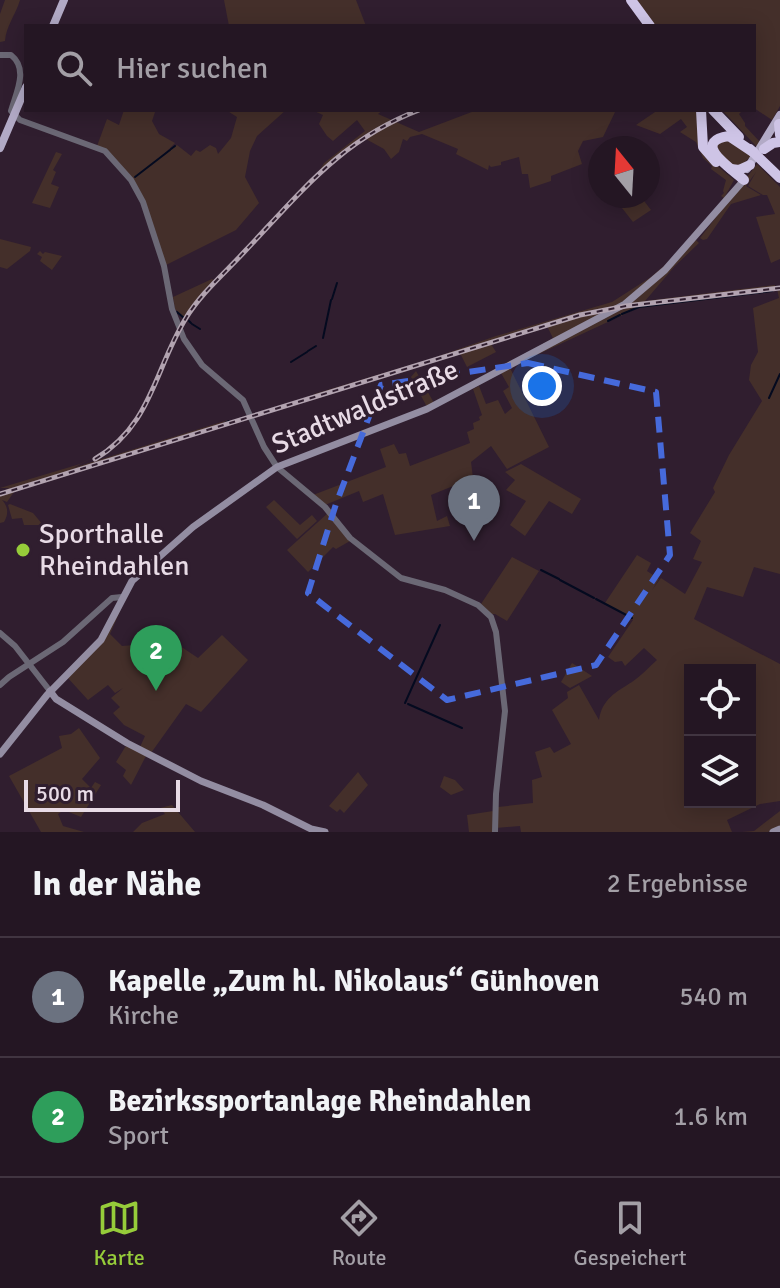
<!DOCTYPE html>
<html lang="de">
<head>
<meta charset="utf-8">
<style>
  :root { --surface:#241623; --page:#2c1f2b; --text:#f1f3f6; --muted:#a39fa6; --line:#413541; --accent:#96cc3a }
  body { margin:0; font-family:Signika,sans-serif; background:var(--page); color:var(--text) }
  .controls { position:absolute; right:24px; bottom:24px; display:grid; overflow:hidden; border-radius:0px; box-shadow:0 4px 20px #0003 }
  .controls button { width:72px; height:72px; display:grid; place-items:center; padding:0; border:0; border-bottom:2px solid var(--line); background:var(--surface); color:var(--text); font:40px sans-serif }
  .compass { position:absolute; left:588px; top:136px; width:72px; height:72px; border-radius:50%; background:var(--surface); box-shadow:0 4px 20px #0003; rotate:342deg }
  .scale { position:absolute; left:24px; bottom:20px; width:156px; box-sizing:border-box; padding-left:8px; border:4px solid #e8dbe6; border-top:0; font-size:22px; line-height:28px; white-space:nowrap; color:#e8dbe6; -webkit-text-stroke:6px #301e2f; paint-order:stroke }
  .you { position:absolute; left:542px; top:386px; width:28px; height:28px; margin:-20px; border:6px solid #fff; border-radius:50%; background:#1a73e8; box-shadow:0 0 0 12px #1a73e833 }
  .badge { display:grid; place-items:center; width:52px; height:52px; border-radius:50%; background:var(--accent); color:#fff; font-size:26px; font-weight:700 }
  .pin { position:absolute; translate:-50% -66px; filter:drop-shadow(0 2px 4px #0008) }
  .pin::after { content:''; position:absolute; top:42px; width:28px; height:24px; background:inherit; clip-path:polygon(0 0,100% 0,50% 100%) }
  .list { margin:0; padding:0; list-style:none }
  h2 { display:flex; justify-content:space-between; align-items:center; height:104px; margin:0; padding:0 32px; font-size:34px }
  h2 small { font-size:26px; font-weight:400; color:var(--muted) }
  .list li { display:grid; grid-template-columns:52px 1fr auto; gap:24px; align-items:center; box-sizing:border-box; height:120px; padding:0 32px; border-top:2px solid var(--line) }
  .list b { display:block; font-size:30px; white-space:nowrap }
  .list p { margin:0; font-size:26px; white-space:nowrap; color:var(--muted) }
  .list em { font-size:26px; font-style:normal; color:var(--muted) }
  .icon { flex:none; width:44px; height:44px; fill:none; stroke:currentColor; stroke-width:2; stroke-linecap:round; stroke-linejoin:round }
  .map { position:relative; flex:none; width:780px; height:832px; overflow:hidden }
  .search { position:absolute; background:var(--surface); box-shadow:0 4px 20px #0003; left:24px; right:24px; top:24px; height:88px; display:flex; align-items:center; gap:20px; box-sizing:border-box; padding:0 28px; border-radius:0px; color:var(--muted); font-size:30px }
  .sheet { height:344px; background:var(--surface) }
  nav { display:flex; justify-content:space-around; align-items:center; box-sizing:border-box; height:112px; border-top:2px solid var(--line); background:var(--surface); font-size:22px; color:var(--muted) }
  nav a { display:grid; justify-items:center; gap:4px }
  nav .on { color:var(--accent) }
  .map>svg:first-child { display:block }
  .green { fill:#442f2a; fill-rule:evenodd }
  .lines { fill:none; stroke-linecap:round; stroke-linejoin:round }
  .stream { stroke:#040a1f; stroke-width:2 }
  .tertiary { stroke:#6b6875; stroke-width:6 }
  .secondary { stroke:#938da2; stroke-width:7 }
  .primary { stroke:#b2aac6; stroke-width:8 }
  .motorway { stroke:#cec4e6; stroke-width:10 }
  .rail-casing { stroke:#b2a3b0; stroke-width:5 }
  .rail { stroke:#301e2f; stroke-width:2; stroke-dasharray:6; stroke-linecap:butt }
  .marked { fill:none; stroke:#466adb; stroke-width:6; stroke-dasharray:16 10; stroke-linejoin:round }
  .poi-dot { fill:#96cc3a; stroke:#301e2f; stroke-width:3 }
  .labels { text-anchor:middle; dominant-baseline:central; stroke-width:6; stroke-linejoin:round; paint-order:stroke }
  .street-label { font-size:28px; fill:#e8dbe6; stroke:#301e2f }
  .poi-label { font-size:28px; fill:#e8dbe6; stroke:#301e2f; text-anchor:start }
</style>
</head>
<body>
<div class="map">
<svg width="780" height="832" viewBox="0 0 780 832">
  <rect width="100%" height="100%" fill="#301e2f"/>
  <g class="green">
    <path d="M5 0H20C16 14 6 26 5 41L0 42V14Z"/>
    <path d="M224 0H356L366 26H229Z"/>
    <path d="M634 0H780V106L772 120 754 108V26H651Z"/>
    <path d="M124 110 155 112 152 121 159 134 175 143 162 156 177 145 191 156 196 150 200 152 210 145 216 148 218 154 231 138 237 117 226 110H286L257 136 250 151 245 177 259 203 236 230 166 265 138 189 97 146 107 119 119 125Z"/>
    <path d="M312 110H383L378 114 419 132 477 110H616L603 137 583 141 578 151 582 164 551 176V181L530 188 528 174H522L519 157 501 162V165L491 167 489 165 488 170 456 154 458 149 422 134 410 137 407 141 403 139 399 152 391 159 384 149 364 138 366 134 336 156 316 176 324 163 365 131 357 120 333 141 327 136 319 124 323 115Z"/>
    <path d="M658 110H699L709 159 734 180 724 198 721 196 724 193 723 191 726 180 711 169 712 166 703 158 696 142 680 132 687 127 681 119 660 134 636 125Z"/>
    <path d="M722 110H743L739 114 745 123V126L760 142 757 147Z"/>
    <path d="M725 137 752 155 737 170 715 150 720 139Z"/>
    <path d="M56 152 62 154 53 170 56 172 51 184 59 187 50 208 32 203Z"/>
    <path d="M757 164 780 187V259L771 263 756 217 775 214 767 195H763L748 186 756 172 746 186 761 195 731 204 707 239 703 240 700 238Z"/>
    <path d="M641 197 651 210 633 222 622 208 628 201Z"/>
    <path d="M0 239 31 247 30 251 7 269 0 267Z"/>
    <path d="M696 240 699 243 675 266 645 301 775 285V287L664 302 776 291 638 308 515 365 623 307Z"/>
    <path d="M40 251 43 254 45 252 62 256 52 270 40 261 42 257 37 254Z"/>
    <path d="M667 263 642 289 615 307 571 317 436 357 496 336 612 302 651 277Z"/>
    <path d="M212 279 215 282 186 319 175 309 173 297Z"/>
    <path d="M777 289H780V574L754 567 743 597 707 587 694 619 780 664V801L760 804 727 820 732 832H521L520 826 496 828 498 807 533 803 532 780 542 777 535 752 550 747 554 753 571 744 552 710 568 698 567 692 579 685 599 720C602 699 616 692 632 682 641 676 649 667 657 660L644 648 625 666 622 661 615 662 608 657 633 620 605 603 637 555 651 563 647 571 659 579 652 590 661 578 685 594 702 562 693 559 701 541 690 533 715 492 713 488 729 455 762 401 749 380 751 365 758 352 753 308 779 298ZM690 670H750V802H690Z"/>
    <path d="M612 309 519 358 553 338 547 326Z"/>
    <path d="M491 344 496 352 467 367 460 353Z"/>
    <path d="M434 358 315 396 314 394Z"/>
    <path d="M510 368 549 447 507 469 491 446 471 462 473 478 431 495 437 521 447 516 450 526 395 535 383 494 363 502 359 491 325 505 313 495 386 467 380 449 394 444 399 454 406 453 410 466 470 443 467 432 474 429 473 423 480 420 479 417 482 415 473 389 479 386 486 404 498 400 505 414 512 408 503 391 509 387 501 373Z"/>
    <path d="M416 371 434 403 427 407 411 377Z"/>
    <path d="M228 420 227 423 0 493 9 488H0L80 464 96 456 73 468Z"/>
    <path d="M227 425 14 492 7 502 2 500C8 506 9 514 4 522L0 523V495Z"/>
    <path d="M521 464 581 499 572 514 549 501 525 536 510 525 526 501 506 490 515 480 505 472Z"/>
    <path d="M274 500 300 525 312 515 317 521 297 539 266 507Z"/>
    <path d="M10 504 33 513 43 525H24L22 518 12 519 8 505Z"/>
    <path d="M328 513 350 541 336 549 333 547 308 572 287 550Z"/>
    <path d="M512 557 539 571 507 621 495 614H491L481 604Z"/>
    <path d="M124 602 110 634 122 646 174 642 198 658 222 635 248 660 201 712 186 704 151 753 140 747 145 736 124 725 113 713 120 707 111 698 123 688 115 693 108 685 88 700 67 677 99 645Z"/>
    <path d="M572 663 592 676 570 688 561 682Z"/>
    <path d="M79 728 100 758 82 779 91 788 95 782 101 785 81 817 64 810 58 814 63 826 84 832H41L9 776 62 748 59 736 71 734Z"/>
    <path d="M127 744 147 754 131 785 123 776 126 770 116 762Z"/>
    <path d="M358 772 368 785 344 813 340 809 337 812 329 806Z"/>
    <path d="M444 776 455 780 464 790 451 795 440 787Z"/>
    <path d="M172 805 195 832H133L142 823 165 814 160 808Z"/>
    <path d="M493 811V832H469L467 815Z"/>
    <path d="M780 811V827L768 832H742L754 831Z"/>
  </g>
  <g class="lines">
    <g class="stream">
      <path d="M171 149 175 146"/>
      <path d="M135 177 170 150"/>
      <path d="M332 299 337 283"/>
      <path d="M177 312 184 318"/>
      <path d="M622 314 639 307 772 291"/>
      <path d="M189 321 191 323"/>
      <path d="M608 321 620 315"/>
      <path d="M192 324 200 329"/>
      <path d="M323 338 331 300"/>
      <path d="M308 351 316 346"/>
      <path d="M291 362 307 352"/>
      <path d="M769 398 780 374"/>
      <path d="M223 424 229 421"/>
      <path d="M541 570 559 579"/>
      <path d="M560 580 594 598"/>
      <path d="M596 599 632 618"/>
      <path d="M405 703 440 625"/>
      <path d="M408 704 462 728"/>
    </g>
    <g class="tertiary">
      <path d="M0 55H11C29 69 16 93 11 111L16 116"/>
      <path d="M14 114 20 120 105 151 131 180 143 202 164 266 172 309 184 339 202 365 243 400 264 447 277 467 325 507 350 538 401 578 445 590 478 605 491 617 496 632 505 711 496 794 495 832"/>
      <path d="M0 633 15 646 50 691"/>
      <path d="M0 685 9 677 63 642 112 598 122 597"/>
    </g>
    <g class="secondary">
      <path d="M50 691 56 699 127 743 201 781 263 805 311 829 325 832"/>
      <path d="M0 754 47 695 101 640 132 581 193 527 277 467 427 409 625 304 665 270 744 180"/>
      <path d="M773 832 780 829"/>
    </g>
    <g class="primary">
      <path d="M53 26 64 0"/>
      <path d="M0 148 26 87"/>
      <path d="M747 169 780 115"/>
    </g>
    <g class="motorway">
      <path d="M631 0 650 26"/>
      <path d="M701 110 703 147 716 162"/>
      <path d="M713 110 739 137"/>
      <path d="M779 124 780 135"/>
      <path d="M750 149 780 178"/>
      <path d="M764 149 773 143 780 142"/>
      <path d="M731 169 739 170 750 165"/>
      <path d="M744 180C735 171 688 142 729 136L753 152"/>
    </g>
    <g class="rail-casing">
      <g id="rail">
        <path d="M95 459C152 425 154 370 186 318 201 293 226 272 246 250 302 191 341 140 419 110"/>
        <path d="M0 494 580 315 626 306 780 288"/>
      </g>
    </g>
    <use href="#rail" class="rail"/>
  </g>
  <path class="marked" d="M528 363 656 392 670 555 596 665 447 700 308 593 336 504 381 385Z"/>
  <circle class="poi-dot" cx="23" cy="550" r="8"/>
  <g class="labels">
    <g class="street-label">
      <text transform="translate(365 407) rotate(-23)">Stadtwaldstraße</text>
    </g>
    <g class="poi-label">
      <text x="39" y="534">Sporthalle<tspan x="39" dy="32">Rheindahlen</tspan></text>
    </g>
  </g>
</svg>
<div class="controls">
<button><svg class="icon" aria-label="locate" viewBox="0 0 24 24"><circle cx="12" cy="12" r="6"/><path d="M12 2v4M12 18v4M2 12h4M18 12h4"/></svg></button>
<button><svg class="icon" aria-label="layers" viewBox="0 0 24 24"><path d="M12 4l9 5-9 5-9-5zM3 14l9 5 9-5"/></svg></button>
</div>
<svg class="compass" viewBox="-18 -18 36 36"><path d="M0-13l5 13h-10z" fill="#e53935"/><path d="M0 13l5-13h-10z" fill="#a39fa6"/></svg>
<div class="scale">500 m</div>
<div class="you"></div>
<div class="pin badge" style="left:474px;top:541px;background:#6b7280">1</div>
<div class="pin badge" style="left:156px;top:691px;background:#2e9e5b">2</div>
<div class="search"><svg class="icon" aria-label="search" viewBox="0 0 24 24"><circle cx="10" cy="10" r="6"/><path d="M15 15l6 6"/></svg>Hier suchen</div>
</div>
<section class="sheet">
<h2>In der Nähe<small>2 Ergebnisse</small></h2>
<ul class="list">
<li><span class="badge" style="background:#6b7280">1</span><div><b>Kapelle „Zum hl. Nikolaus“ Günhoven</b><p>Kirche</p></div><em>540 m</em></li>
<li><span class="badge" style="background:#2e9e5b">2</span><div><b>Bezirkssportanlage Rheindahlen</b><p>Sport</p></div><em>1.6 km</em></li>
</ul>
</section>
<nav>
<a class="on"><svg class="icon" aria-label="map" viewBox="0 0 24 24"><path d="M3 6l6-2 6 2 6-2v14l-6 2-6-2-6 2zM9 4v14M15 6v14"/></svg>Karte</a>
<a><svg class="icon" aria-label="directions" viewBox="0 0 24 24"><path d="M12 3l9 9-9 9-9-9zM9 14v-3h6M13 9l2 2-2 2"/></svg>Route</a>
<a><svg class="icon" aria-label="saved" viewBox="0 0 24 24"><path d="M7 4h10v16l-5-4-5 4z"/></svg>Gespeichert</a>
</nav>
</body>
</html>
